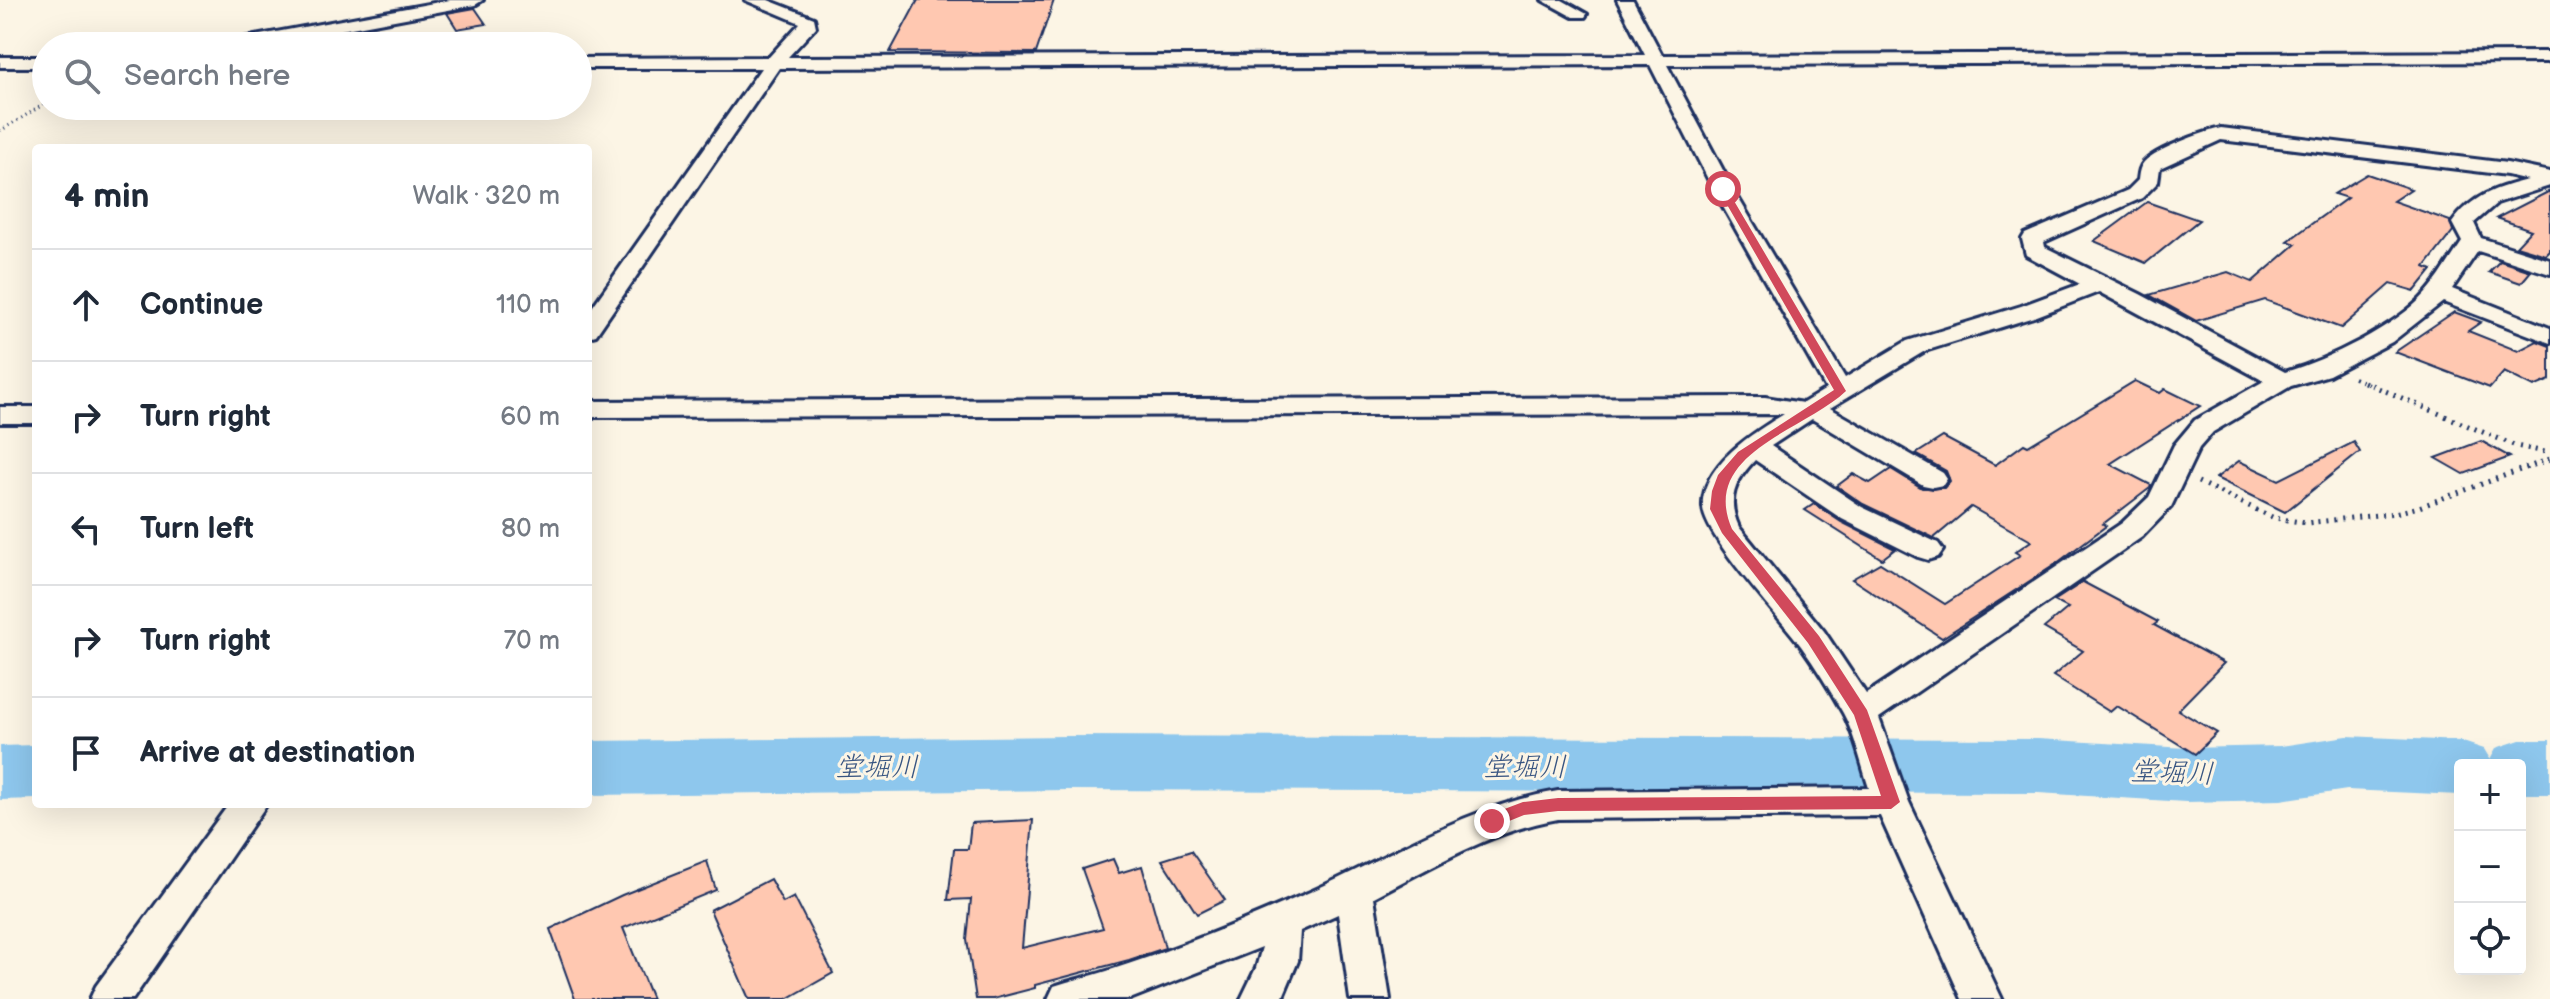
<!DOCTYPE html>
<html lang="en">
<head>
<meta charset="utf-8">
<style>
  :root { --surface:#fff; --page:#f6f6f7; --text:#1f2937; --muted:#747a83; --line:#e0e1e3 }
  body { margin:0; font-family:"Balsamiq Sans","Klee One",sans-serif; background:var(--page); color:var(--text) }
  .controls { position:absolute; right:24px; bottom:24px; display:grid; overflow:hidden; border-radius:8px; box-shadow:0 8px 32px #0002 }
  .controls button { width:72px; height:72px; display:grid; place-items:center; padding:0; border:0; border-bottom:2px solid var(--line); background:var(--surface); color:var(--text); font:40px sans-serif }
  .stop { position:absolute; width:24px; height:24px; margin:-18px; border:6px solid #d1495b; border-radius:50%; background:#fff }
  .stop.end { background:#d1495b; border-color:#fff; box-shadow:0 2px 8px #0008 }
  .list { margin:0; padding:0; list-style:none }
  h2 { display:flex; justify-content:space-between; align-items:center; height:104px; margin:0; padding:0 32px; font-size:34px }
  h2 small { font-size:26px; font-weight:400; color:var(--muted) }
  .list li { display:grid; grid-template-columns:52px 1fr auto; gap:24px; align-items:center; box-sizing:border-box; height:112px; padding:0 32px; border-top:2px solid var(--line) }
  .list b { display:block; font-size:30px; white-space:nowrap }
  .list em { font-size:26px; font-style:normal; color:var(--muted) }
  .icon { flex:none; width:44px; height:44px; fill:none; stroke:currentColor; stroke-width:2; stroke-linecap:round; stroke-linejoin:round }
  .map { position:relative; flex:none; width:2550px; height:999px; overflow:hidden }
  .search { position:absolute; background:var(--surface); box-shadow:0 8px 32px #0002; left:32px; top:32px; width:560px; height:88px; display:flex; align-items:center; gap:20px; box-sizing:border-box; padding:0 28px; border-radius:44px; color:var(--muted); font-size:30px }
  .panel { position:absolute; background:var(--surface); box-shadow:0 8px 32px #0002; left:32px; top:144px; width:560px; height:664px; border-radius:8px }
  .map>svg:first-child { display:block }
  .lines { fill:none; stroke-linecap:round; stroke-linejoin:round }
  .river { fill:#8ec7ed; fill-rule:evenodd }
  .building { fill:#ffc8b1; stroke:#1b2f5e; stroke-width:2 }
  .street-casing { stroke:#1b2f5e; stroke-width:6 }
  .path-far2 { stroke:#1b2f5e; stroke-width:3; stroke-dasharray:1 4; stroke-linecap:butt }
  .path-far1 { stroke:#1b2f5e; stroke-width:4; stroke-dasharray:2 5; stroke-linecap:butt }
  .path { stroke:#1b2f5e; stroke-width:5; stroke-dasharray:2 6; stroke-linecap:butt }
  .street { fill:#fcf5e5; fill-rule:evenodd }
  .route { fill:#d1495b }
  .labels { text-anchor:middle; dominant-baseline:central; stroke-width:6; stroke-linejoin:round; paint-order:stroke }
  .near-water-label { font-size:28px; font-style:italic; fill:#385582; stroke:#fcf5e5 }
</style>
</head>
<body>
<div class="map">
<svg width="2550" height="999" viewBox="0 0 2550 999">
  <rect width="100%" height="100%" fill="#fcf5e5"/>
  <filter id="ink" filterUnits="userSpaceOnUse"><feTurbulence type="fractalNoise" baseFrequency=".0125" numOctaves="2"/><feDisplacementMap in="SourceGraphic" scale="16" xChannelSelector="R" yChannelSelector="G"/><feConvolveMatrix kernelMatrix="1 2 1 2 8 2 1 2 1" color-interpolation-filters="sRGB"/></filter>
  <g filter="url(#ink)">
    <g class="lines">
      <g class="river">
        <path d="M1067 736 2038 739 2186 748 2281 746 2347 736 2460 741 2484 749 2490 759 2496 748 2520 740H2550V794H2520V765H2460V795L2347 790 2281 800 2186 802 2038 793 1067 790 588 795V741Z"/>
        <path d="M36 745V799L0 800V746Z"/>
      </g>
    </g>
    <g class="building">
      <path d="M918 0H1054L1036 53 890 52Z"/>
      <path d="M475 8 486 24 457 29 447 13Z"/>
      <path d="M2367 174 2411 189 2393 201 2450 221 2453 231 2425 267 2432 270 2415 291 2391 284 2341 328 2265 300 2196 321 2149 295 2228 272 2252 282 2296 244 2288 241 2347 198 2334 194Z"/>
      <path d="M2550 191V251L2546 255 2516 246 2531 230 2497 218Z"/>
      <path d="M2147 202 2199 220 2146 263 2094 241Z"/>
      <path d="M2500 261 2531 271 2521 283 2489 272Z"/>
      <path d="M2454 312 2481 322 2468 331 2518 351 2537 341 2550 346V380L2534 387 2504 372 2490 388 2395 352Z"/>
      <path d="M2135 381 2160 393 2165 389 2200 406 2110 464 2151 485 2150 488 2103 524 2106 526 2053 566 1942 638 1852 579 1880 563 1945 604 2020 555 2015 552 2031 541 1971 507 1934 538 1863 504 1837 486 1853 474 1870 483 1891 469 1922 488H1944L1950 481 1946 471 1916 454 1943 437 1995 465 2024 444 2028 446Z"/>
      <path d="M2481 441 2510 457 2464 474 2436 458Z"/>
      <path d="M2354 442 2360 452 2285 512 2216 478 2239 461 2279 480Z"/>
      <path d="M1814 504 1841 522 1895 549 1882 559 1805 510Z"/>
      <path d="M2083 582 2158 622 2154 625 2224 663 2178 710 2217 733 2195 754 2117 706 2110 712 2053 676 2083 651 2044 628 2068 608 2054 601Z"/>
      <path d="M1033 820 1022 948 1103 928 1082 869 1113 859 1119 873 1142 866 1165 948 1129 960 1035 985V988L993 999H976L967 940 971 899 948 900 954 849H968L971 823Z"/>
      <path d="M1191 851 1225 900 1197 914 1162 860Z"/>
      <path d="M707 861 716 890 623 928 652 999H575L550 929 622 895Z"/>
      <path d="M770 879 783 903 794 897 833 973 787 999H749L710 910Z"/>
    </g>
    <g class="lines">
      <g class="street-casing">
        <g id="street">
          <path d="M450 0H483L475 5 255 46H220L228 41Z"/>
          <path d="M745 0H768L814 18 816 27 788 57 1645 55 1617 0H1633L1662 55 2550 52V62L1667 65 1733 189 1845 378 1907 341 2021 306 2080 284 2026 255 2022 239 2025 234 2128 190 2138 180C2139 173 2139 168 2144 162 2158 148 2201 133 2221 128L2507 163 2550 172V186L2497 203 2474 223 2481 238 2550 260V274L2478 251 2452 289 2550 328V343L2443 302 2392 342 2329 375 2291 386 2213 432 2199 448 2171 507 2142 537 1879 718 1909 802 2002 999H1962L1880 816 1558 819C1490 831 1434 866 1374 897L1390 999H1350L1338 914 1300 931 1298 961 1282 999H1241L1256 968 1262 947 1130 999H1048L1054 986C1071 980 1089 977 1107 971 1176 949 1245 920 1310 892 1393 855 1467 806 1558 791L1869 788C1861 764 1855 735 1843 713 1830 690 1816 667 1801 646 1781 618 1704 537 1703 507 1701 465 1753 433 1784 414L588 417V401L1765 397 1803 403 1826 389 1713 189 1650 65 779 68 596 335 588 337V313L761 68H578V58L769 57 800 23ZM2221 140 2507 175 2528 180C2497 187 2471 196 2452 223L2462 242C2450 259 2440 278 2426 293 2397 326 2327 360 2285 372L2140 294 2045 247 2044 242 2142 198 2158 182 2160 168ZM2099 292 2264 381 2195 420 2174 445 2149 497 2122 523 1866 694 1824 631 1739 527C1726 499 1735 481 1755 460L1842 519 1918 557 1928 560 1938 557 1943 550 1938 543 1862 507 1771 446 1812 419 1923 485 1933 487 1943 485 1947 479 1943 473 1830 408 1925 351 2037 316Z"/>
          <path d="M1542 0H1562L1587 14 1585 17H1573Z"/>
          <rect x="0" y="57" width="46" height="10"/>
          <rect x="0" y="407" width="36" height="16"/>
          <path d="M229 804H267L133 999H90L96 986Z"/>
        </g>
      </g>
      <path class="path-far2" d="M0 131 46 103"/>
      <path class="path-far1" d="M2354 378 2369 384"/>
      <g class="path">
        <path d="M2364 382 2516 446 2550 453"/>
        <path d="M2198 482 2274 518 2307 523 2395 513 2419 507 2550 459"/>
      </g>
      <use href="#street" class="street"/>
    </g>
  </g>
  <path class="route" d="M1723 186 1727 189 1846 391C1804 431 1699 453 1732 529L1819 636 1867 710 1900 802 1891 809 1558 811 1524 815 1492 828 1486 826 1484 821 1486 816 1523 802 1558 798 1881 796 1854 715 1808 643 1722 533 1710 509 1712 491 1718 475 1738 452 1834 390 1718 189Z"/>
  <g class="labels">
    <g class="near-water-label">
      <text x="877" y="767">堂堀川</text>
      <text x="1525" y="767">堂堀川</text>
      <text transform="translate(2172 773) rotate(2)">堂堀川</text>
    </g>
  </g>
</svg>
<div class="controls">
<button>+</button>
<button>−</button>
<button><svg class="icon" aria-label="locate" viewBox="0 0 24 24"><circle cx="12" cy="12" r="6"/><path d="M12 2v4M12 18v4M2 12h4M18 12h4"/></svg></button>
</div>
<div class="stop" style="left:1723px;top:189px"></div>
<div class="stop end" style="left:1492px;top:821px"></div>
<div class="search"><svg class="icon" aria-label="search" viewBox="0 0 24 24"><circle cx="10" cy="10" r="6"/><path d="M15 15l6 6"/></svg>Search here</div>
<section class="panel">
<h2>4 min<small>Walk · 320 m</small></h2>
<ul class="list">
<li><svg class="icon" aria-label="ahead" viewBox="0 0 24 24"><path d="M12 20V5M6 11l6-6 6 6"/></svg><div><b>Continue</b></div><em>110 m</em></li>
<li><svg class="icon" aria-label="right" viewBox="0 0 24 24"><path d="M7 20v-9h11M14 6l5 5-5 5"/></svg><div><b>Turn right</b></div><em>60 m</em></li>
<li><svg class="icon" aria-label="left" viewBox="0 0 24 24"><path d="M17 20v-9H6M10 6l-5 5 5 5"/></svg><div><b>Turn left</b></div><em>80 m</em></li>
<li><svg class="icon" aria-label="right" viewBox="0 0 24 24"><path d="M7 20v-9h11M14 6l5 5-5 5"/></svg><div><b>Turn right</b></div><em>70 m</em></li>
<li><svg class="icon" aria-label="arrive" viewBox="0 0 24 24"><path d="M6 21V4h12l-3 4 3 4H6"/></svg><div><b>Arrive at destination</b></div></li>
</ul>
</section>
</div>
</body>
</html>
